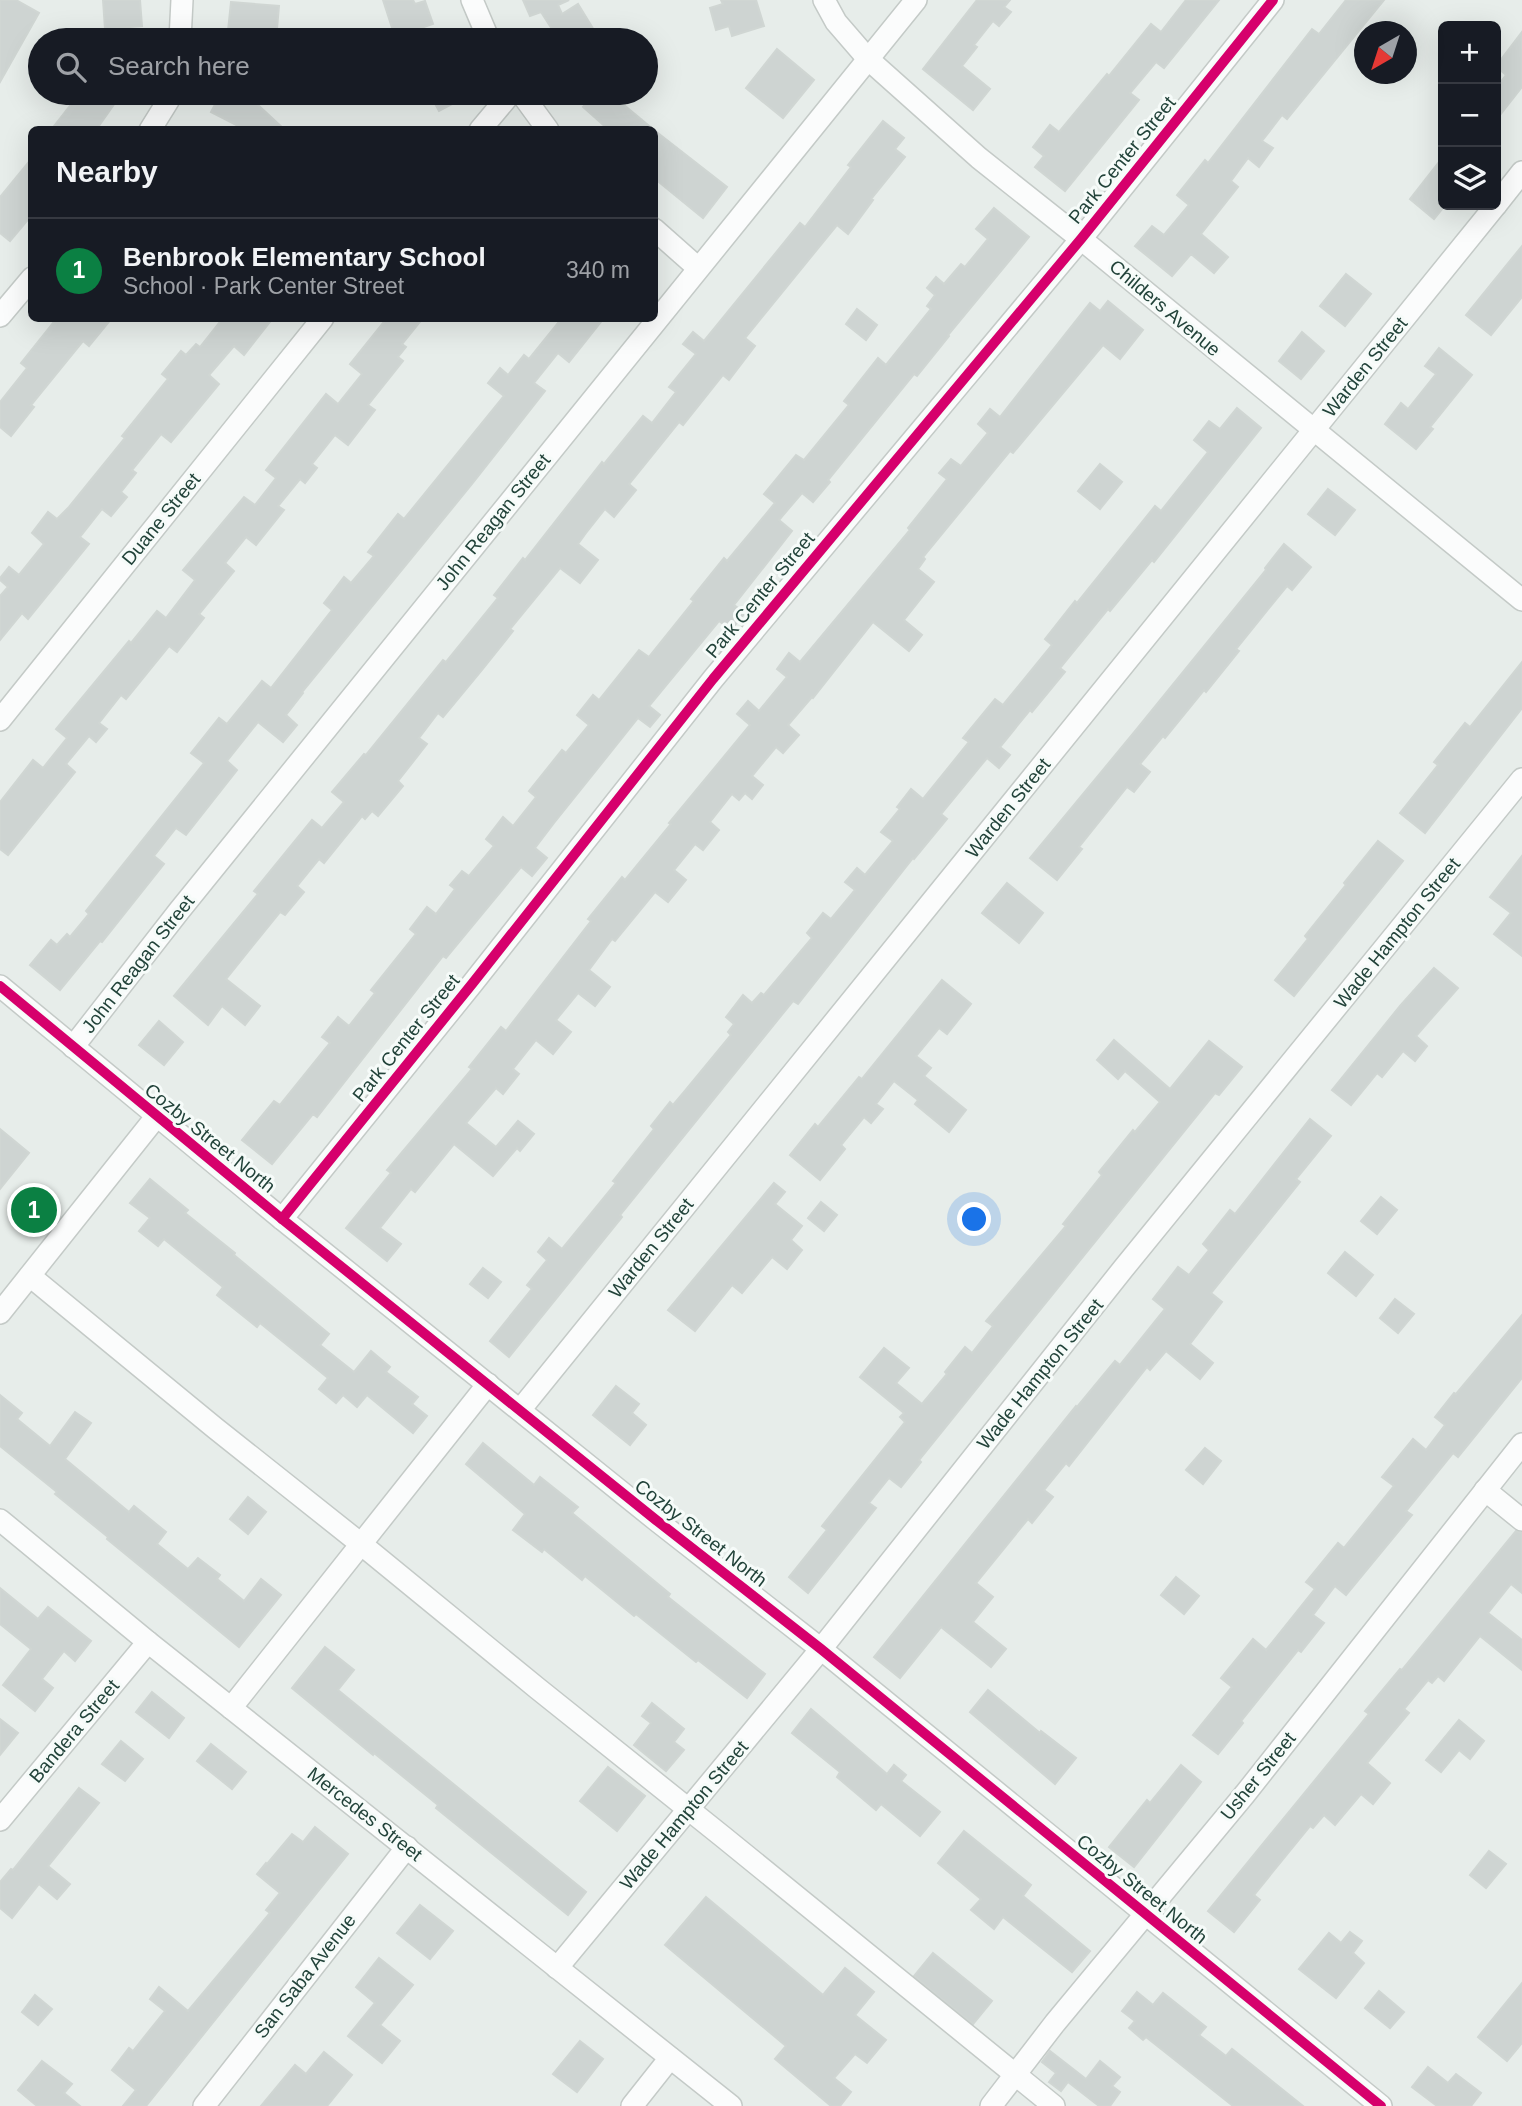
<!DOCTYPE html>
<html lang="en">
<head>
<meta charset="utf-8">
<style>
  :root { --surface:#171b24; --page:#242831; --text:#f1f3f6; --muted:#9ea1a6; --line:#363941; --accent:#0b8043 }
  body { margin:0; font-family:Helvetica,sans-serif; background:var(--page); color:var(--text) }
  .controls { position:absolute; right:21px; top:21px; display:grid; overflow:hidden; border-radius:10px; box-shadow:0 7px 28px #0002 }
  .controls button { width:63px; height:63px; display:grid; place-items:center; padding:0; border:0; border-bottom:2px solid var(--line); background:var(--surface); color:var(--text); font:35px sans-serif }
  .compass { position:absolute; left:1354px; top:21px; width:63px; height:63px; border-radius:50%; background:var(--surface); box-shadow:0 7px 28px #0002; rotate:219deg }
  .you { position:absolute; left:975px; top:1220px; width:24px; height:24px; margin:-18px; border:5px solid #fff; border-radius:50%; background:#1a73e8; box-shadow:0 0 0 10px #1a73e833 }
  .badge { display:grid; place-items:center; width:46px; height:46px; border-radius:50%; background:var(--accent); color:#fff; font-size:23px; font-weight:700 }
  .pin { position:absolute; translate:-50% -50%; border:4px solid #fff; box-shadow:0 2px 7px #0006 }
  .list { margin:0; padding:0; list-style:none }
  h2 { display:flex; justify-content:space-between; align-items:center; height:91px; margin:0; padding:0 28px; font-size:30px }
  h2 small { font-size:23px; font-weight:400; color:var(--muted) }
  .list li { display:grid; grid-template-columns:46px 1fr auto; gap:21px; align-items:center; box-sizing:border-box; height:105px; padding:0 28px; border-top:2px solid var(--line) }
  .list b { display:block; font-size:26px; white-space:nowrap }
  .list p { margin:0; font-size:23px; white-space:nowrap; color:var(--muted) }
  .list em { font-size:23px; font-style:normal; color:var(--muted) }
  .icon { flex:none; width:38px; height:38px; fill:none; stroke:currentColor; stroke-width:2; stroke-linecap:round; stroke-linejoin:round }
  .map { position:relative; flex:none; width:1522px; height:2106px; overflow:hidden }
  .search { position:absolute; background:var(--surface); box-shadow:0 7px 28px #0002; left:28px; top:28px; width:630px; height:77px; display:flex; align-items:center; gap:18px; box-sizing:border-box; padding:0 24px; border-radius:38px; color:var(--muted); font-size:26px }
  .panel { position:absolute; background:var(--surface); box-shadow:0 7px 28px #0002; left:28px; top:126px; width:630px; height:196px; border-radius:10px }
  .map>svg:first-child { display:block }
  .building { fill:#ced4d2; stroke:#d0d6d3; stroke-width:2 }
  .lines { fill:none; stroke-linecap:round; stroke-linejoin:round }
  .minor-casing { stroke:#c4cac7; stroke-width:24 }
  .minor { stroke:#fbfcfc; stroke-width:21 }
  .cycleway-casing { stroke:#f6fbf9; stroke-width:15 }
  .cycleway { stroke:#d6006c; stroke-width:10 }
  .labels { text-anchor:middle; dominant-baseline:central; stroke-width:6; stroke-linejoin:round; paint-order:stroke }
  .street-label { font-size:19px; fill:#22433a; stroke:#f6fbf9 }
</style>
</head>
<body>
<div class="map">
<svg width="1522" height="2106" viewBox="0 0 1522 2106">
  <rect width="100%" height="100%" fill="#e7edea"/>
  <g class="building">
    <path d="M0 0H16L39 13 0 82Z"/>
    <path d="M103 0H140L142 26 105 29Z"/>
    <path d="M383 0H413L415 4 425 1 433 24 395 37Z"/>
    <path d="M523 0H569L558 5 562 14 578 4 600 40H559L541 12 530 16Z"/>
    <path d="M721 0H756L764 26 732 36 729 26 716 30 710 8 723 4Z"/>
    <path d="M977 0H1010L1004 7 1011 12 999 26 993 21 974 45 977 47 962 66 990 89 973 110 923 69Z"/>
    <path d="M1186 0H1219L1164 68 1156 62 1130 93 1139 100 1065 191 1035 167 1044 156 1033 147 1050 125 1059 132 1107 74 1109 76 1151 24 1161 32Z"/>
    <path d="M1346 0H1384L1287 119 1282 115 1262 141 1273 148 1259 167 1248 158 1231 181 1238 187 1201 234 1228 257 1214 273 1191 254 1172 276 1135 246 1152 226 1164 235 1189 205 1177 195 1205 160 1208 163 1312 29 1319 34Z"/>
    <path d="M231 2 279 6 276 40H227Z"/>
    <path d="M1522 32V87L1496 120V88L1506 75 1496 66Z"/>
    <path d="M777 49 814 80 783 118 746 88Z"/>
    <path d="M80 93H122L96 130H51Z"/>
    <path d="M221 93H262L257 104 285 130H246L211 112Z"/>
    <path d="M429 93H473L439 111Z"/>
    <path d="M595 93H634L624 105 654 130H609L583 107Z"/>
    <path d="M883 121 904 138 895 149 905 157 871 199 873 200 848 234 837 225 745 338 755 346 729 380 723 375 683 425 679 422 629 484 636 490 614 517 605 509 586 533 578 544 598 560 580 583 560 568 510 629 513 631 482 670 443 717 438 713 419 738 427 744 398 781 403 786 378 816 372 811 365 819 362 816 324 863 319 859 297 886 304 892 285 915 280 912 226 979 260 1006 245 1025 222 1006 208 1025 174 996 258 894 254 891 312 820 322 828 344 802 332 792 364 754 366 755 443 660 446 662 498 598 494 595 523 558 525 560 602 462 604 464 643 416 652 423 676 392 669 387 696 354 683 344 693 332 704 341 800 223 805 227 851 167 848 165Z"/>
    <path d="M654 130 727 187 703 218 654 178Z"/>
    <path d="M1443 157V208L1434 219 1410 199Z"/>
    <path d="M32 158V215L10 241 0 233V197Z"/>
    <path d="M994 208 1029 237 948 335 949 336 917 376 914 374 828 480 830 482 813 502 802 493 779 520 792 531 734 605 745 613 731 630 719 621 649 706 660 715 650 727 638 718 554 823 535 848 547 858 532 876 521 867 446 958 443 956 317 1117 313 1114 272 1164 242 1140 274 1101 280 1105 330 1043 322 1037 338 1017 349 1026 375 993 371 990 416 934 410 929 427 907 436 914 455 889 450 885 462 871 469 876 494 846 486 839 503 817 513 826 536 797 529 791 562 750 566 753 589 725 577 715 593 695 599 700 639 650 649 657 694 601 691 599 724 558 727 561 775 503 764 494 796 455 804 460 849 405 844 401 878 358 886 365 931 309 927 306 935 295 927 288 936 277 944 284 961 264 965 267 988 239 976 229Z"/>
    <path d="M1522 246V297L1491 335 1466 315Z"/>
    <path d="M1346 274 1371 294 1345 326 1320 306Z"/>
    <path d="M1108 301 1143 330 1120 359 1103 345 1013 453 1010 451 923 557 925 559 918 569 934 582 904 620 922 635 909 651 873 622 813 698 812 697 788 725 799 735 783 753 776 747 752 776 763 785 752 799 745 793 739 800 732 794 710 822 719 830 703 850 695 844 674 870 686 880 668 902 655 892 615 941 612 939 589 970 610 987 595 1006 578 993 556 1020 571 1032 553 1054 536 1040 513 1069 519 1074 503 1094 496 1088 466 1123 496 1147 518 1121 534 1134 520 1151 517 1148 493 1176 454 1144 415 1192 411 1189 380 1228 401 1244 387 1261 346 1228 391 1173 387 1170 472 1069 469 1067 501 1027 506 1031 591 921 588 919 622 877 625 880 671 824 669 823 750 725 737 714 748 701 759 711 787 677 777 669 789 653 800 662 910 530 908 528 947 479 939 473 951 459 961 466 988 433 978 424 990 409 1000 417 1090 303 1100 311Z"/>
    <path d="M857 309 877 325 866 340 846 324Z"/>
    <path d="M57 318H112L89 346 83 341 31 405 34 407 11 436 0 427V402L27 368 21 363Z"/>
    <path d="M223 318H273L244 355 234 346 209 375 219 384 171 442 161 434 132 470 136 473 121 492 127 497 111 516 102 509 80 537 89 544 28 619 22 613 0 640V596L8 587 0 580V578L9 567 19 575 44 544 32 533 48 512 57 519 69 507 125 438 122 436 168 379 162 374 181 351 186 355 196 344 200 347Z"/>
    <path d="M387 318H423L402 344 406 347 398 357 403 361 368 405 375 410 348 445 335 435 312 464 317 468 305 483 300 479 278 506 284 510 256 545 246 537 225 563 234 571 199 614 204 618 177 652 169 646 126 699 121 695 99 723 107 729 96 742 89 736 66 764 75 772 8 855 0 849V802L33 760 43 768 67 738 56 729 129 641 131 643 157 611 166 618 195 580 183 570 244 497 255 505 276 478 266 470 326 394 338 404 362 374 350 364Z"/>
    <path d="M562 318H604L569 362 558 353 534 383 545 391 472 484 302 692 303 693 286 715 297 725 283 742 258 722 227 761 237 770 186 835 176 828 154 856 164 864 102 942 100 941 60 990 30 965 51 940 57 945 67 934 70 937 89 914 86 911 204 763 191 753 219 718 227 724 262 681 271 688 332 610 324 603 344 577 351 583 374 556 368 552 398 514 404 519 504 396 488 383 500 368 508 375 524 355 529 359Z"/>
    <path d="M1302 332 1324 351 1301 379 1279 361Z"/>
    <path d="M1439 348 1472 375 1430 427 1433 429 1416 449 1385 424 1401 403 1408 409 1436 374 1425 366Z"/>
    <path d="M1237 408 1261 428 1154 562 1152 560 1110 611 1108 609 1060 668 1065 672 1032 712 1030 710 1000 747 1010 755 999 768 987 758 941 814 947 819 914 859 913 858 798 1004 793 1001 620 1215 622 1217 509 1357 490 1341 532 1289 527 1285 547 1260 538 1252 549 1238 562 1249 616 1183 613 1181 654 1129 651 1126 670 1102 673 1105 684 1092 731 1035 728 1032 734 1024 726 1017 743 995 752 1003 761 993 764 995 812 938 807 933 823 913 831 919 855 890 845 882 857 868 865 875 893 841 881 832 900 809 897 807 911 789 923 799 969 742 963 738 995 699 1003 705 1052 645 1045 639 1075 601 1077 603 1155 506 1161 511 1208 452 1194 440 1209 421 1220 429Z"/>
    <path d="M1100 464 1122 482 1100 509 1078 491Z"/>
    <path d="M1328 489 1355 510 1335 535 1308 514Z"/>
    <path d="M1284 544 1311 567 1292 590 1287 586 1236 649 1239 651 1206 692 1204 690 1165 738 1163 736 1140 764 1150 772 1134 792 1127 787 1079 847 1082 849 1057 880 1030 858 1136 730 1266 570 1265 568Z"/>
    <path d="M1522 662V708L1425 833 1400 813 1438 765 1434 762 1465 723 1470 727Z"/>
    <path d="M1378 841 1403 861 1294 996 1275 980 1308 939 1305 936 1346 885 1344 883Z"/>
    <path d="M1522 856V956L1494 934 1511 913 1490 897Z"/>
    <path d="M1007 883 1043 913 1019 943 982 913Z"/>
    <path d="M1434 968 1458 988 1416 1036 1427 1046 1415 1061 1403 1051 1382 1077 1377 1073 1351 1105 1332 1090 1400 1006Z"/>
    <path d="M942 980 971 1004 947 1034 939 1028 916 1056 931 1068 924 1076 966 1110 949 1132 915 1104 918 1100 894 1081 876 1104 883 1109 871 1123 864 1117 841 1145 845 1149 820 1180 790 1155 815 1124 818 1127 859 1077 862 1079Z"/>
    <path d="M159 1021 183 1042 164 1065 139 1045Z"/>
    <path d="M1114 1040 1170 1089 1209 1041 1242 1067 1219 1095 1215 1093 919 1460 921 1462 901 1487 889 1478 869 1503 876 1508 808 1593 789 1577 827 1530 822 1526 905 1422 900 1417 904 1413 860 1377 884 1348 909 1368 896 1383 922 1404 947 1374 945 1372 965 1347 972 1353 993 1326 986 1321 1066 1226 1063 1224 1102 1175 1099 1172 1133 1130 1135 1132 1160 1102 1125 1071 1118 1079 1097 1060Z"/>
    <path d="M1310 1119 1331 1136 1296 1179 1300 1182 1211 1293 1222 1302 1190 1344 1213 1363 1200 1379 1166 1351 1150 1370 1147 1367 1069 1466 1066 1463 1044 1490 1053 1497 1032 1523 1028 1519 976 1583 993 1597 973 1622 1006 1649 991 1667 941 1627 900 1678 874 1657 1076 1406 1077 1407 1115 1361 1120 1365 1165 1309 1153 1299 1178 1267 1189 1275 1209 1250 1203 1244 1230 1210 1235 1214Z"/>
    <path d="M0 1129 29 1153 0 1189Z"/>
    <path d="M150 1179 188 1210 185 1213 235 1253 234 1255 329 1334 320 1345 354 1372 371 1351 390 1367 386 1372 418 1397 412 1404 427 1416 413 1433 367 1395 357 1407 343 1395 336 1403 319 1389 328 1378 260 1323 257 1327 217 1295 223 1287 164 1239 158 1246 139 1231 150 1218 130 1203Z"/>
    <path d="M774 1183 785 1192 775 1204 802 1226 791 1240 802 1250 787 1269 772 1257 742 1293 732 1285 695 1331 668 1310Z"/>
    <path d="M1381 1197 1397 1210 1377 1234 1361 1221Z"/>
    <path d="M821 1202 837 1215 824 1231 808 1218Z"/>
    <path d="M1345 1252 1373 1275 1356 1296 1328 1273Z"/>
    <path d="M483 1268 501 1282 488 1298 470 1284Z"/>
    <path d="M1395 1299 1414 1314 1398 1333 1380 1318Z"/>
    <path d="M1522 1315V1378L1458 1457 1453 1453 1406 1511 1412 1515 1346 1595 1335 1586 1313 1615 1324 1623 1301 1652 1298 1650 1241 1721 1243 1723 1218 1754 1193 1735 1232 1687 1221 1678 1253 1639 1266 1650 1315 1589 1306 1582 1338 1543 1344 1548 1394 1486 1382 1477 1413 1439 1426 1450 1445 1425 1435 1417 1454 1393 1456 1394Z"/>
    <path d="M616 1386 639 1404 632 1413 646 1425 630 1445 593 1415Z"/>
    <path d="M0 1395 22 1413 17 1419 50 1446 75 1412 91 1423 65 1459 129 1512 134 1506 166 1532 157 1544 188 1569 198 1558 220 1575 217 1579 244 1601 261 1579 281 1595 239 1647 107 1539 108 1537 55 1494 57 1492 0 1446Z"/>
    <path d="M483 1443 534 1485 540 1477 578 1507 572 1513 670 1594 668 1597 765 1674 747 1698 698 1660 696 1662 636 1614 634 1616 585 1576 582 1580 544 1549 542 1552 513 1530 525 1514 466 1464Z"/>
    <path d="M1205 1448 1221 1461 1203 1484 1186 1470Z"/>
    <path d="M248 1497 266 1512 248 1534 230 1519Z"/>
    <path d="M1516 1531 1522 1533V1593L1511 1584 1488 1613 1522 1640V1670L1480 1636 1444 1681 1438 1676 1432 1683 1428 1680 1404 1709 1409 1713 1367 1763 1390 1783 1373 1804 1361 1794 1335 1825 1324 1815 1313 1828 1310 1826 1254 1895 1260 1900 1234 1932 1208 1911 1369 1714 1365 1711 1400 1669 1402 1670Z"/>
    <path d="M1176 1577 1199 1596 1184 1614 1161 1595Z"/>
    <path d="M0 1588 38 1619 48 1607 91 1641 75 1661 64 1651 42 1679 53 1688 35 1711 3 1685 31 1649 0 1624Z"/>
    <path d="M325 1647 354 1670 338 1690 586 1892 568 1915 436 1808 438 1805 374 1753 373 1755 292 1688Z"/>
    <path d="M988 1690 1040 1733 1041 1731 1076 1758 1055 1784 970 1712Z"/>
    <path d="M152 1692 184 1718 169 1738 136 1712Z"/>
    <path d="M652 1703 684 1729 674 1742 684 1750 666 1771 634 1745 651 1723 642 1716Z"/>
    <path d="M811 1709 887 1774 894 1765 906 1775 901 1781 940 1812 920 1836 881 1804 876 1810 837 1777 840 1772 792 1733Z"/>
    <path d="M0 1719 18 1733 0 1755Z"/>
    <path d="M1459 1720 1484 1741 1470 1759 1459 1750 1441 1772 1426 1760Z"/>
    <path d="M121 1741 143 1759 125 1781 102 1764Z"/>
    <path d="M211 1744 246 1772 232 1789 197 1761Z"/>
    <path d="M1181 1765 1201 1782 1134 1867 1109 1847 1147 1800 1150 1803Z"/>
    <path d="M608 1767 645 1796 617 1831 580 1801Z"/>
    <path d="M79 1788 99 1803 48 1866 70 1884 57 1899 39 1884 12 1918 0 1908V1882L11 1869 13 1870Z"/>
    <path d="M315 1827 348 1854 146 2106H123L136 2090 112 2070 129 2048 133 2051 165 2011 150 1999 159 1987 188 2011 270 1913 266 1910 280 1893 257 1874 266 1863 267 1864 292 1834 303 1842Z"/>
    <path d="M964 1831 1031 1885 1023 1896 1090 1951 1072 1972 1003 1917 994 1929 971 1910 981 1899 938 1863Z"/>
    <path d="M1489 1851 1506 1864 1486 1888 1470 1875Z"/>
    <path d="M706 1897 823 1995 845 1968 874 1992 855 2015 886 2040 867 2063 855 2054 834 2078 851 2092 840 2106H831L775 2059 786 2046 665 1945Z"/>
    <path d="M420 1905 453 1931 430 1959 397 1933Z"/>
    <path d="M1350 1932 1362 1941 1353 1953 1364 1963 1336 1998 1299 1969 1329 1933 1341 1943Z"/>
    <path d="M933 1953 992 2001 973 2024 914 1976Z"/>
    <path d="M379 1958 413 1985 380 2025 400 2041 382 2063 348 2036 375 2003 356 1987Z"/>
    <path d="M1522 1983V2043L1507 2061 1478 2037Z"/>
    <path d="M1379 1991 1404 2012 1390 2028 1365 2008Z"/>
    <path d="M1137 1992 1153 2005 1163 1993 1206 2027 1199 2035 1226 2056 1232 2049 1303 2106H1233L1146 2037 1143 2040 1129 2028 1135 2021 1122 2011Z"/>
    <path d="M35 1995 52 2009 38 2025 22 2012Z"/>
    <path d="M580 2041 603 2059 577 2092 553 2074Z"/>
    <path d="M1050 2051 1086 2079 1100 2061 1120 2077 1112 2086 1120 2092 1110 2106H1099L1068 2082 1061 2091 1049 2082 1056 2073 1042 2062Z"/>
    <path d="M324 2052 352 2075 327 2106H261L295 2065 306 2074Z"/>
    <path d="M42 2061 72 2084 64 2093 80 2106H37L18 2090Z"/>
    <path d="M1428 2067 1448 2083 1456 2074 1481 2093 1471 2106H1437L1412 2087Z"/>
  </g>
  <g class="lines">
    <g class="minor-casing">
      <g id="minor">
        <path d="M472 0 489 40"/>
        <path d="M824 0 836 22 868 59 979 158 1081 239 1522 600"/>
        <path d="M180 40 182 0"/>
        <path d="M521 93 548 130"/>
        <path d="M150 130 168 101 171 93"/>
        <path d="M480 130 511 93"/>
        <path d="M1496 205 1522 172"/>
        <path d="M654 229 698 268"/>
        <path d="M0 316 32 278"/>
        <path d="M0 720 323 318"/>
        <path d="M0 986 282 1219 656 1520 821 1649 1381 2106"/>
        <path d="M73 1047 179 911 916 0"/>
        <path d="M282 1219 472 984 713 679 1081 239 1273 0"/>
        <path d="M30 1276 215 1428 361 1544 537 1688 722 1836 1054 2106"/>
        <path d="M0 1313 156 1117"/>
        <path d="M520 1410 1496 205"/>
        <path d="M1485 1490 1522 1520"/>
        <path d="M0 1520 148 1642 731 2106"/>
        <path d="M231 1708 488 1384"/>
        <path d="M0 1820 148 1642"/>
        <path d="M557 1968 821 1649 1123 1269 1522 779"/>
        <path d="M204 2106 407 1847"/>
        <path d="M632 2106 670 2058"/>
        <path d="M991 2106 1055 2023 1245 1794 1522 1444"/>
      </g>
    </g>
    <use href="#minor" class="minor"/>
    <g class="cycleway-casing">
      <g id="cycleway">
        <path d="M0 986 282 1219 656 1520 821 1649 1381 2106"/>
        <path d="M282 1219 472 984 713 679 1081 239 1273 0"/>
      </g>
    </g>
    <use href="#cycleway" class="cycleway"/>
  </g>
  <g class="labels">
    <g class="street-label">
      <text transform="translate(1122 160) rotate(-51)">Park Center Street</text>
      <text transform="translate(1165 308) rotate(40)">Childers Avenue</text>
      <text transform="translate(1365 367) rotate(-51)">Warden Street</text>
      <text transform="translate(161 519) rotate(-51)">Duane Street</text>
      <text transform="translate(493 522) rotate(-51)">John Reagan Street</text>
      <text transform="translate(760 595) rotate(-50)">Park Center Street</text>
      <text transform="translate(1008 808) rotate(-51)">Warden Street</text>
      <text transform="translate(1397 933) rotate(-51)">Wade Hampton Street</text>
      <text transform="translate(138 964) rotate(-52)">John Reagan Street</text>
      <text transform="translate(406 1038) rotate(-51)">Park Center Street</text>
      <text transform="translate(210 1138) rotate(39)">Cozby Street North</text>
      <text transform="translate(651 1248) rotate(-51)">Warden Street</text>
      <text transform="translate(1040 1374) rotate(-51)">Wade Hampton Street</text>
      <text transform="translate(701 1533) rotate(38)">Cozby Street North</text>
      <text transform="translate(74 1731) rotate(-50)">Bandera Street</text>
      <text transform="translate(1258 1776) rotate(-51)">Usher Street</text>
      <text transform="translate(365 1814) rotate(38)">Mercedes Street</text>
      <text transform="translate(684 1815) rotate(-50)">Wade Hampton Street</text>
      <text transform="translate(1142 1889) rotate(39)">Cozby Street North</text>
      <text transform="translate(305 1976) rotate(-52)">San Saba Avenue</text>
    </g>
  </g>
</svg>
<div class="controls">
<button>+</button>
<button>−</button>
<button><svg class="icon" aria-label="layers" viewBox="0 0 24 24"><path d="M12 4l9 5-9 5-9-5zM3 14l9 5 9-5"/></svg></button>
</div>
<svg class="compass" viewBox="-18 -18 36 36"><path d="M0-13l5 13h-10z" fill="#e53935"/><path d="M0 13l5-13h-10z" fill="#9ea1a6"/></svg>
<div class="you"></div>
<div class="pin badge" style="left:34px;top:1210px">1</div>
<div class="search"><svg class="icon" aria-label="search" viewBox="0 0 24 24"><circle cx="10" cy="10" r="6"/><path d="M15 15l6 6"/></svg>Search here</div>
<section class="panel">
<h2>Nearby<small></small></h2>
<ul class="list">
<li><span class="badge">1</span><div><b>Benbrook Elementary School</b><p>School · Park Center Street</p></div><em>340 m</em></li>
</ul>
</section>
</div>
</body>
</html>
